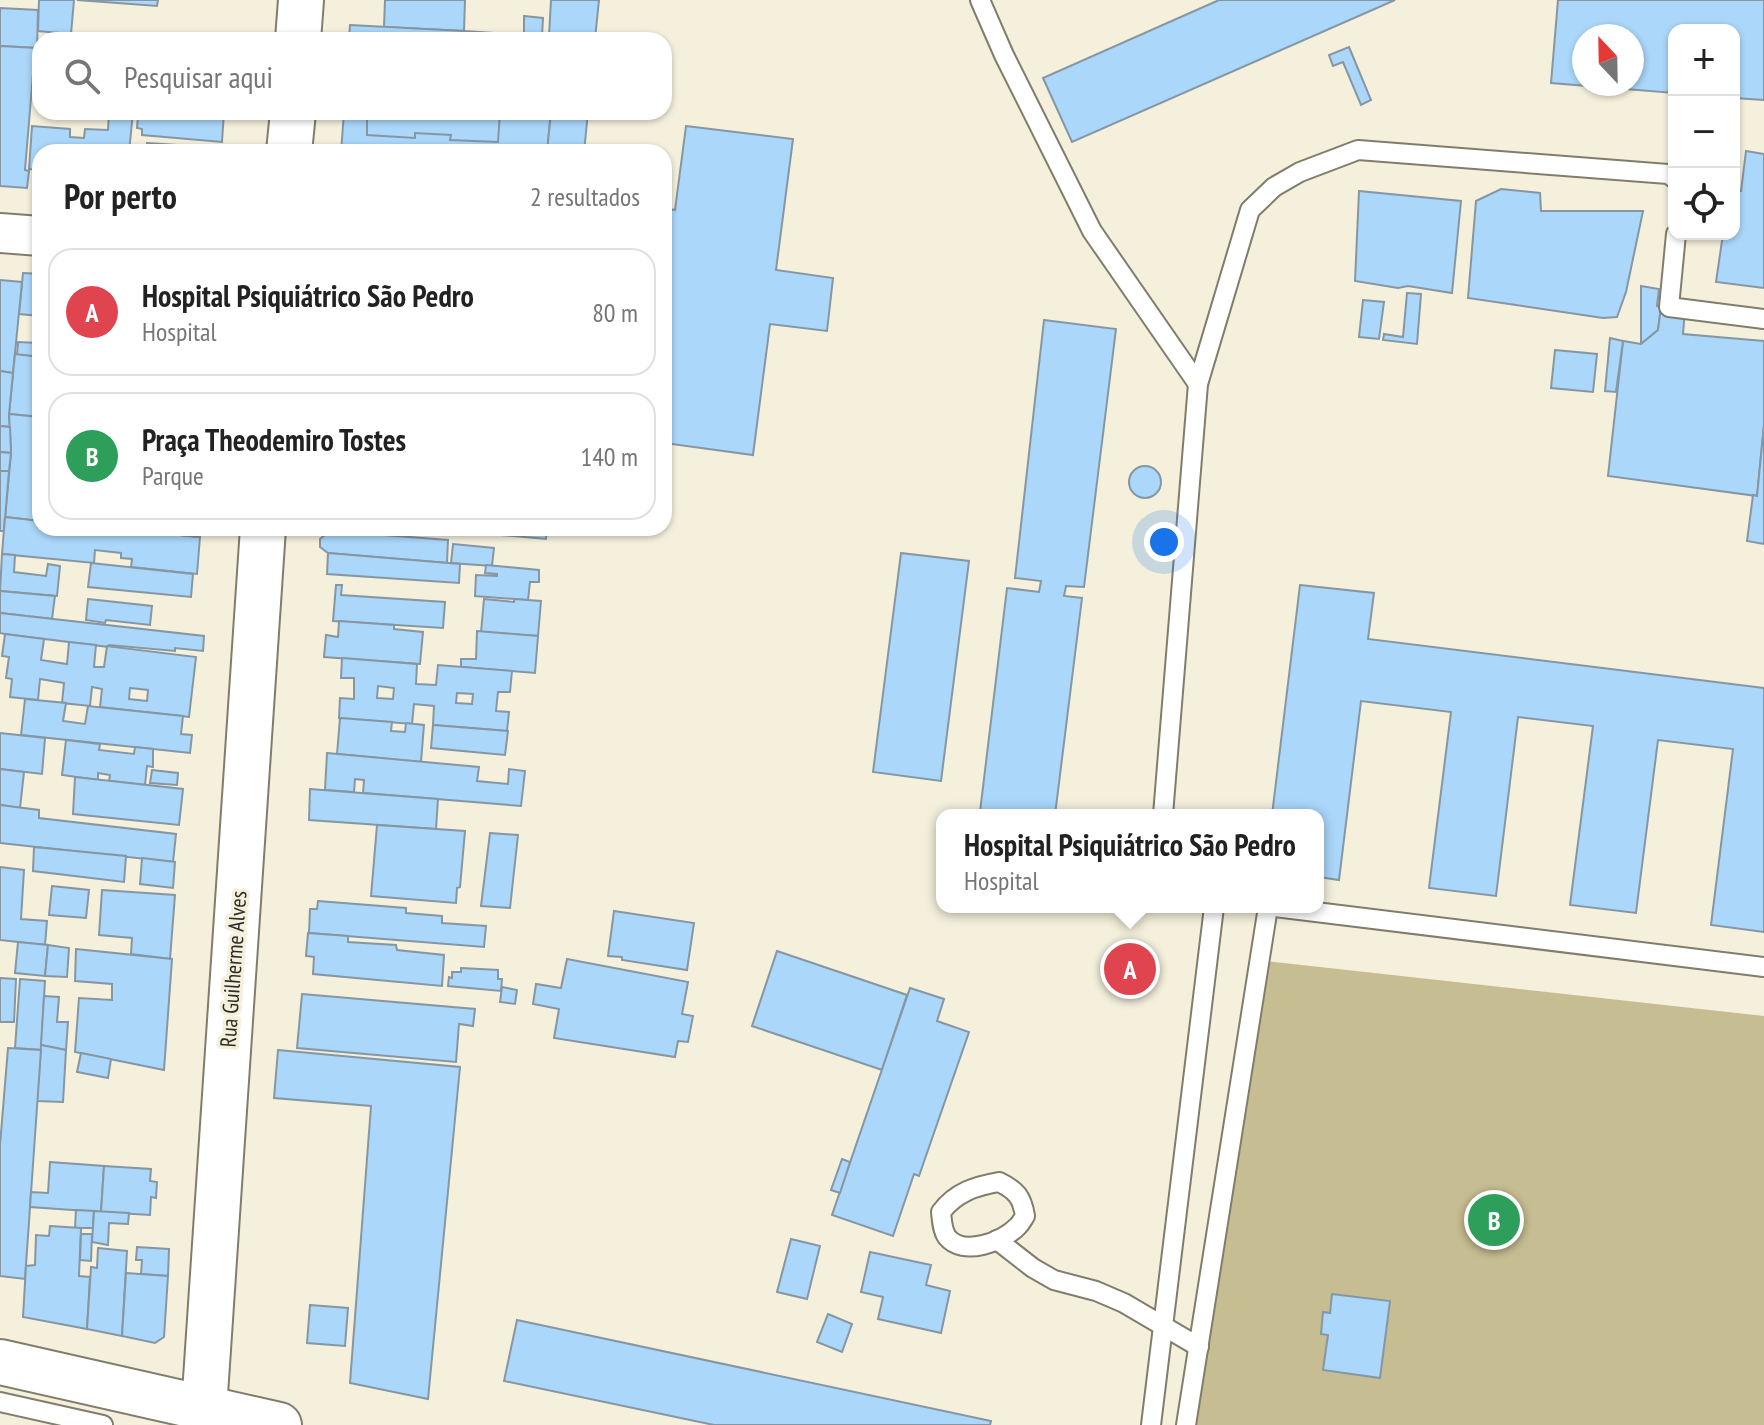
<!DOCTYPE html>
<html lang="pt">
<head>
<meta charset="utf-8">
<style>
  :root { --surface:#fff; --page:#f2f2f2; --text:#222; --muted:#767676; --line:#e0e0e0; --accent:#106395 }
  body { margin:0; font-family:"PT Sans Narrow",sans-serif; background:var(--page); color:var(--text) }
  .controls { position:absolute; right:24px; top:24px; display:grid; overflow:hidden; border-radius:16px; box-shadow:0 2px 6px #0004 }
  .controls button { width:72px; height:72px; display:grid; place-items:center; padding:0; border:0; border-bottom:2px solid var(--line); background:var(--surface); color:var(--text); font:40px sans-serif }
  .compass { position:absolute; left:1572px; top:24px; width:72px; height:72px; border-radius:50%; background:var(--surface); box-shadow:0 2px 6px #0004; rotate:338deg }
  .you { position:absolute; left:1164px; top:542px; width:28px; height:28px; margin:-20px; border:6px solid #fff; border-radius:50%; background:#1a73e8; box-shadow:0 0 0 12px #1a73e833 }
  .badge { display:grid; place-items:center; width:52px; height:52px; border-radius:50%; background:var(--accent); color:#fff; font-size:26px; font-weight:700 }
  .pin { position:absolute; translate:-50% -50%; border:4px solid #fff; box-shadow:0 2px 8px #0006 }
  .popup { position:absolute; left:936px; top:809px; width:388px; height:104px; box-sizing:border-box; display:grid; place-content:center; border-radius:16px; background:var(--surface); filter:drop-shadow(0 2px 6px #0005); font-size:26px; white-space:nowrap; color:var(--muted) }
  .popup b { font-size:30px; color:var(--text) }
  .popup::after { content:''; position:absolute; left:50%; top:100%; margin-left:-16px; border:16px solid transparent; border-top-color:var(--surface) }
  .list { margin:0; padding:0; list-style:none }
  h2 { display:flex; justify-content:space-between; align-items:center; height:104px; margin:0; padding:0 32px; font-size:34px }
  h2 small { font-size:26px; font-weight:400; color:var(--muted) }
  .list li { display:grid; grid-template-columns:52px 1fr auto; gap:24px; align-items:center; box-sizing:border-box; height:128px; margin:0 16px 16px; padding:0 16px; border:2px solid var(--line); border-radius:24px }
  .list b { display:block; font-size:30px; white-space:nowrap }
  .list p { margin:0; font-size:26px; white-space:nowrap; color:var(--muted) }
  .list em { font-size:26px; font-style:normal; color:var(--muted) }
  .icon { flex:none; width:44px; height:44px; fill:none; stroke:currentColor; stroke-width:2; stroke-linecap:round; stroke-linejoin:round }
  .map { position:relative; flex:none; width:1764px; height:1425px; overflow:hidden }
  .search { position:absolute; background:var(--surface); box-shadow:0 2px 6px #0004; left:32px; top:32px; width:640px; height:88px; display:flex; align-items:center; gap:20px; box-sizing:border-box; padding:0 28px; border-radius:24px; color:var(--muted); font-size:30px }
  .panel { position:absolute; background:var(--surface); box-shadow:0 2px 6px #0004; left:32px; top:144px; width:640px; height:392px; border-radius:24px }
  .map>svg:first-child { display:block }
  .green { fill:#c7bd92 }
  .building { fill:#aad7fa; stroke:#8696a3; stroke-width:2; fill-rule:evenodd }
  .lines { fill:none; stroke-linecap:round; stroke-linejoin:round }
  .service-casing { stroke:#817d6c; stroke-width:22 }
  .minor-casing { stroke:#817d6c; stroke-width:42 }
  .secondary-casing { stroke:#817d6c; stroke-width:48 }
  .primary-casing { stroke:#817d6c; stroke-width:48 }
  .service { stroke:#fff; stroke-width:18 }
  .minor { stroke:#fff; stroke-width:38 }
  .secondary { stroke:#fff; stroke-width:44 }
  .primary { stroke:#fff; stroke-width:44 }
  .labels { text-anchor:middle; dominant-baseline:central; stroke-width:7; stroke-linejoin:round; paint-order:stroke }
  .street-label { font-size:22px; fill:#2e2d25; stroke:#f4f0dc }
</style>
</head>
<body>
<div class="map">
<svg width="1764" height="1425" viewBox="0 0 1764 1425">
  <rect width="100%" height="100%" fill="#f4f0dc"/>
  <path class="green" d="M1265 961 1764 1016V1425H1192Z"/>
  <g class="building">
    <path d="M39 0H74L71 34 38 31Z"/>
    <path d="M77 0H158L157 6Z"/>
    <path d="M385 0H465L464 31 384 27Z"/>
    <path d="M551 0H599L595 39 549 36Z"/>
    <path d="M1219 0H1395L1072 142 1043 78Z"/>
    <path d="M1558 0H1764V100L1734 98V30H1674V93L1551 83ZM1584 36H1632V84H1584Z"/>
    <path d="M0 8 38 10 37 48 0 46Z"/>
    <path d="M524 16 543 18 542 36 524 35Z"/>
    <path d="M350 25 464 31 559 37V40H349Z"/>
    <path d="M0 46 37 48 36 74H33L25 170 29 171 27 188 0 186Z"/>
    <path d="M1349 47 1371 100 1361 105 1343 62 1333 66 1329 55Z"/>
    <path d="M109 112H133L129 152H40V170L29 169 32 126 70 129V137L84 138 85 129 108 130Z"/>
    <path d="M133 112H224L222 142 142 135V129L137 128 138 116 132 115Z"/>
    <path d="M344 112H551L547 152H341Z"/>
    <path d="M367 112H500L498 142 450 140 451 135 415 133V138L367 135Z"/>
    <path d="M551 112H588L584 152H547Z"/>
    <path d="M686 126 793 139 776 270 833 278 827 331 770 324 753 455 664 443V284L666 265 664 264V208L675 210Z"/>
    <path d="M147 143 223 148V152H146Z"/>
    <path d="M1746 151 1764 154V288L1716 282 1723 234H1734V191H1741Z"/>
    <path d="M1501 189 1540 193 1541 211H1643L1626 292 1617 317 1603 318 1468 298 1476 201Z"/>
    <path d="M1359 191 1461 201 1452 293 1408 286 1398 288 1355 281Z"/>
    <path d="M23 273 40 274V316L19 314Z"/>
    <path d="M0 280 22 282 13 373 0 371Z"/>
    <path d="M1641 286 1659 289 1657 306 1661 307 1658 330 1641 344Z"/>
    <path d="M1407 293 1421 294 1417 344 1383 340 1384 334 1403 337Z"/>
    <path d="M1363 300 1384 302 1379 339 1359 337Z"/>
    <path d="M1661 307 1685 310 1683 334 1764 341V425L1757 496 1608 476 1623 341 1641 344 1658 330Z"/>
    <path d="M1044 320 1116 329 1084 587 1066 586 1064 596 1082 598 1055 815H1001L980 812 1007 588 1039 592 1041 581 1015 578Z"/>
    <path d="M40 322V357L17 355 18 342 39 343Z"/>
    <path d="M1610 338 1623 341 1616 392 1605 391Z"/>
    <path d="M1555 350 1597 354 1593 392 1551 388Z"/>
    <path d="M15 354 40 357V417L9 414Z"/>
    <path d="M0 371 13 373 9 414 10 427 0 426Z"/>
    <path d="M9 414 40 417V450L36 488 40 489V521L5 517 11 453Z"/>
    <path d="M1764 425V544L1747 541 1753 495 1757 496Z"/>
    <path d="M0 426 10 427 11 453 0 452Z"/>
    <path d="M0 452 11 453 9 471H0Z"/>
    <circle cx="1145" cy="482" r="16"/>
    <path d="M0 471H9L4 531H0Z"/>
    <path d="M5 517 40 521V528H111L200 537 197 574 131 567 132 559 121 558V553L95 550 94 563 2 554Z"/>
    <path d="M111 528H197V537Z"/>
    <path d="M350 528H371V534L448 540 447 563 328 553 320 547V539L326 534H329V531L350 533Z"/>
    <path d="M503 528H547L546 539 502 535Z"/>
    <path d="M453 544 494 548 492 566 451 563Z"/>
    <path d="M328 553 460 564 459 583 327 574Z"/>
    <path d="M901 553 969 561 941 781 873 772Z"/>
    <path d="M2 554 15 555 14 572 46 576 48 564 60 566 57 596 0 591Z"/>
    <path d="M91 563 193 574 191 597 88 587Z"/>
    <path d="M486 565 539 570V582H530L528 600 475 596 476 575 497 576V574L485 573Z"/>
    <path d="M336 585H342L341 595 445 602 443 628 333 621Z"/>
    <path d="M1300 585 1374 593 1368 639 1764 688V932L1711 925 1733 749 1658 740 1636 913 1570 905 1593 726 1518 717 1496 896 1429 888 1451 712 1361 701 1339 880 1318 877V815H1272Z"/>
    <path d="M0 591 55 596 52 619 0 613Z"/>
    <path d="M88 599 152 606 150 625 106 620 105 623 86 620Z"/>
    <path d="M484 599 514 602V599L541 601 538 636 481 632Z"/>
    <path d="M0 613 204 636 203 651 175 648V651L109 645V647L5 634 0 633Z"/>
    <path d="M339 621 394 625V629L423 632 420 664 324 657 326 635 338 637Z"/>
    <path d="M477 631 538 636 535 673 461 667V659H476Z"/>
    <path d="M5 634 44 639 41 660 67 664 69 642 96 645 94 667H104L107 646 196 657 189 717 100 707 102 689 92 687 90 706 62 703 64 683 40 679 38 700 10 697 12 679 6 678 9 657 2 656ZM130 688 148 690 147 701 129 699Z"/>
    <path d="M342 658 417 664 416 684 436 685 438 665 512 671 510 692H498L496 711 509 712 507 731 433 725 434 706 414 704 412 724 339 718 340 698 354 699V678H341ZM378 686 394 688 393 699 377 698ZM457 693 473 694 472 704 456 703Z"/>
    <path d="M25 699 66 703 63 721 85 724 88 706 183 716 181 734 192 735 190 753 21 735Z"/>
    <path d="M340 718 392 722 391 731 405 732 406 723 424 725 421 762 337 754Z"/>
    <path d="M433 725 508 731 505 755 431 748Z"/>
    <path d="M0 733 45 738 42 774 0 769Z"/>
    <path d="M66 740 100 744 99 750 134 754 135 747 153 749V767L147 766 145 785 109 781 110 775 98 773V780L62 775Z"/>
    <path d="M327 753 479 767 477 781 508 784 509 769 525 771 521 806 363 793 364 780 355 779 354 792 325 790Z"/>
    <path d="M0 769 24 772 20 808 0 805Z"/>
    <path d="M152 770 178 773 177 785 150 783Z"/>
    <path d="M75 777 183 789 179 825 73 814Z"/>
    <path d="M310 789 438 799 436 829 309 820Z"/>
    <path d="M0 805 39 810V818L176 834 173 862 0 843Z"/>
    <path d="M377 825 465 831 460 887 457 888 456 903 371 896Z"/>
    <path d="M490 833 518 835 510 908 481 906Z"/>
    <path d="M34 847 126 856 124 882 33 871Z"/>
    <path d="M142 858 175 862 173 888 140 884Z"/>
    <path d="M0 867 24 870 21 919 47 921 45 945 0 940Z"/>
    <path d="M52 886 89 890 86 918 49 915Z"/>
    <path d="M102 890 175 895 170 959 131 954 132 938 99 935Z"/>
    <path d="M318 901 406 908V913L442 916V923L486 926 484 947 309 933 310 909H317Z"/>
    <path d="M614 911 694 923 687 970 622 960V957L608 956Z"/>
    <path d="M308 933 348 936V942L396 945 397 950 444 955 442 986 313 974 314 957 306 956Z"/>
    <path d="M18 942 48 945 45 976 15 973Z"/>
    <path d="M48 945 69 948 67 977 45 976Z"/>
    <path d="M76 949 172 959 164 1070 75 1052 79 998 112 1000V984L75 981Z"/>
    <path d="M777 951 907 995 882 1070 752 1026Z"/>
    <path d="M567 959 688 982 682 1014 693 1016 688 1042 678 1041 675 1057 554 1038 559 1009 533 1004 536 984 561 988Z"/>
    <path d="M461 968 498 970V979H502L501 991 448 986 449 977 452 978V972H461Z"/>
    <path d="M0 978 16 979 14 1022H0Z"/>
    <path d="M20 979 45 981 41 1050 15 1048Z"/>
    <path d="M502 987 517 990 515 1004 500 1002Z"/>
    <path d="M910 988 944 999 937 1021 969 1032 919 1176 914 1174 893 1236 832 1215Z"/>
    <path d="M302 994 475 1009 473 1026 459 1024 456 1062 297 1048Z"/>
    <path d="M44 996 59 997 57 1022H68L66 1050 41 1045Z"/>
    <path d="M41 1045 66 1050 63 1102 37 1101Z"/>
    <path d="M8 1048 41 1050 25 1279 0 1276V1145Z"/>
    <path d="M278 1050 460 1067 428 1399 350 1383 371 1106 274 1098Z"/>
    <path d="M81 1053 111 1059 108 1078 77 1072Z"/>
    <path d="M842 1159 850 1162 840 1193 831 1190Z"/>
    <path d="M50 1162 104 1166 101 1212 30 1207 31 1192 48 1193Z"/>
    <path d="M104 1166 151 1169 150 1181 157 1182 156 1198 151 1197 150 1215 101 1212Z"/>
    <path d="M76 1210 94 1211 93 1228H75Z"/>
    <path d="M94 1211 129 1213 128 1224 109 1223 108 1245 92 1242Z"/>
    <path d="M50 1226 81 1228 79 1276 90 1277 87 1329 23 1317 26 1266 35 1265 36 1235 49 1236Z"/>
    <path d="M81 1234H92L91 1261 80 1260Z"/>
    <path d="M791 1239 820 1246 807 1299 777 1292Z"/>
    <path d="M137 1247 169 1249 168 1276 141 1274 142 1260H136Z"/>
    <path d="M98 1248 127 1251 122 1336 87 1329 91 1267 97 1268Z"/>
    <path d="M870 1252 931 1265 926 1285 950 1291 941 1333 878 1319 883 1297 861 1292Z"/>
    <path d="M126 1273 168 1276 164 1337 155 1343 122 1336Z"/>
    <path d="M1332 1294 1390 1301 1380 1378 1323 1370 1328 1335 1321 1334 1323 1312 1330 1313Z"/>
    <path d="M310 1305 348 1308 345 1346 307 1343Z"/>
    <path d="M828 1314 852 1324 842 1352 817 1342Z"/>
    <path d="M517 1320 991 1421 990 1425H714L504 1381Z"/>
  </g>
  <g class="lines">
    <g class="service-casing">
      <g id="service">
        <path d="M980 0 1004 55 1092 231 1198 384"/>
        <path d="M1676 234 1669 307 1764 319"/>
        <path d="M1163 815 1198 384 1250 210 1274 187 1300 172 1358 150 1668 174 1674 178"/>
        <path d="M1275 907 1764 967"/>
        <path d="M999 1182C1016 1190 1022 1197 1025 1216 1023 1219 1021 1223 1018 1226 1003 1242 963 1257 947 1237 942 1230 942 1220 941 1212 956 1192 976 1186 999 1182Z"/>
        <path d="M997 1240 1033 1268 1054 1280 1096 1291 1124 1303 1199 1347"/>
        <path d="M0 1402 103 1425"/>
        <path d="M1151 1425 1214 907"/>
        <path d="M1186 1425 1268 907"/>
      </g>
    </g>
    <g class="minor-casing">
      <path id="minor" d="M0 233 40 236"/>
    </g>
    <g class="secondary-casing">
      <g id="secondary">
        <path d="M298 40 301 0"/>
        <path d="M289 152 293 112"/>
        <path d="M204 1409 263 528"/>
      </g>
    </g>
    <g class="primary-casing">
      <path id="primary" d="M0 1362 279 1425"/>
    </g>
    <use href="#service" class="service"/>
    <use href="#minor" class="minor"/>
    <use href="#secondary" class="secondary"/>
    <use href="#primary" class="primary"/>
  </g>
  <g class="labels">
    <g class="street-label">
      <text transform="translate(233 969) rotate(-86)">Rua Guilherme Alves</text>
    </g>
  </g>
</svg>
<div class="controls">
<button>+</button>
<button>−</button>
<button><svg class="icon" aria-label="locate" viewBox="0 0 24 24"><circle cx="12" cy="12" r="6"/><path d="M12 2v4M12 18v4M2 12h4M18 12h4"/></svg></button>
</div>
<svg class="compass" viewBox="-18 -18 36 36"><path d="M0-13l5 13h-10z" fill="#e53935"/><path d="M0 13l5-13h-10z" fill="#767676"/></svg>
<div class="you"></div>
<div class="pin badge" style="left:1130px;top:969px;background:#e0444e">A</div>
<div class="popup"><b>Hospital Psiquiátrico São Pedro</b>Hospital</div>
<div class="pin badge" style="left:1494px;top:1220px;background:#2e9e5b">B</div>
<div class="search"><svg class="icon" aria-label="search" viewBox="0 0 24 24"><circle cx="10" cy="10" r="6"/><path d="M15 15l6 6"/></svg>Pesquisar aqui</div>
<section class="panel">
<h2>Por perto<small>2 resultados</small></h2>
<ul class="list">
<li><span class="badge" style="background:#e0444e">A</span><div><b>Hospital Psiquiátrico São Pedro</b><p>Hospital</p></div><em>80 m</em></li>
<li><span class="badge" style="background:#2e9e5b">B</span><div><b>Praça Theodemiro Tostes</b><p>Parque</p></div><em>140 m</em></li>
</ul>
</section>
</div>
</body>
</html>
